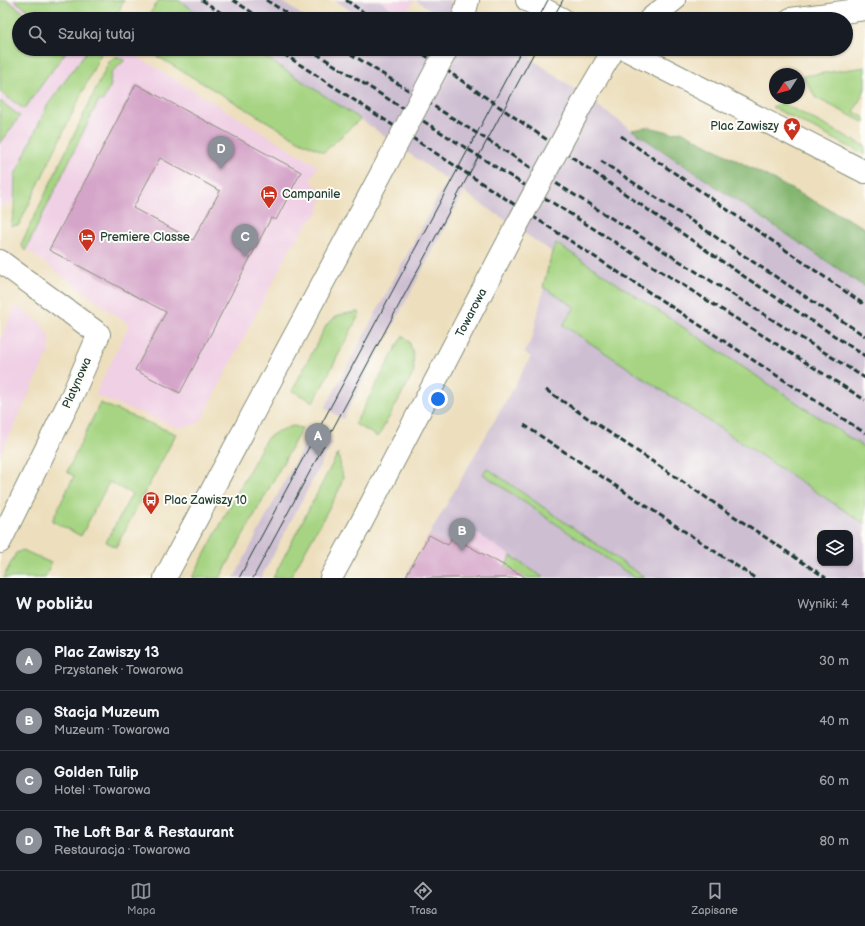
<!DOCTYPE html>
<html lang="pl">
<head>
<meta charset="utf-8">
<style>
  :root { --surface:#171b24; --page:#20242c; --text:#f1f3f6; --muted:#9ea1a6; --line:#363941; --accent:#8c9099 }
  body { margin:0; font-family:"Balsamiq Sans",sans-serif; background:var(--page); color:var(--text) }
  .controls { position:absolute; right:12px; bottom:12px; display:grid; overflow:hidden; border-radius:8px; box-shadow:0 1px 3px #0004 }
  .controls button { width:36px; height:36px; display:grid; place-items:center; padding:0; border:0; border-bottom:1px solid var(--line); background:var(--surface); color:var(--text); font:20px sans-serif }
  .compass { position:absolute; left:769px; top:68px; width:36px; height:36px; border-radius:50%; background:var(--surface); box-shadow:0 1px 3px #0004; rotate:234deg }
  .you { position:absolute; left:438px; top:399px; width:14px; height:14px; margin:-10px; border:3px solid #fff; border-radius:50%; background:#1a73e8; box-shadow:0 0 0 6px #1a73e833 }
  .badge { display:grid; place-items:center; width:26px; height:26px; border-radius:50%; background:var(--accent); color:#fff; font-size:13px; font-weight:700 }
  .pin { position:absolute; translate:-50% -33px; filter:drop-shadow(0 1px 2px #0008) }
  .pin::after { content:''; position:absolute; top:21px; width:14px; height:12px; background:inherit; clip-path:polygon(0 0,100% 0,50% 100%) }
  .list { margin:0; padding:0; list-style:none }
  h2 { display:flex; justify-content:space-between; align-items:center; height:52px; margin:0; padding:0 16px; font-size:17px }
  h2 small { font-size:13px; font-weight:400; color:var(--muted) }
  .list li { display:grid; grid-template-columns:26px 1fr auto; gap:12px; align-items:center; box-sizing:border-box; height:60px; padding:0 16px; border-top:1px solid var(--line) }
  .list b { display:block; font-size:15px; white-space:nowrap }
  .list p { margin:0; font-size:13px; white-space:nowrap; color:var(--muted) }
  .list em { font-size:13px; font-style:normal; color:var(--muted) }
  .icon { flex:none; width:22px; height:22px; fill:none; stroke:currentColor; stroke-width:2; stroke-linecap:round; stroke-linejoin:round }
  .map { position:relative; flex:none; width:865px; height:578px; overflow:hidden }
  .search { position:absolute; background:var(--surface); box-shadow:0 1px 3px #0004; left:12px; right:12px; top:12px; height:44px; display:flex; align-items:center; gap:10px; box-sizing:border-box; padding:0 14px; border-radius:22px; color:var(--muted); font-size:15px }
  .sheet { height:292px; background:var(--surface) }
  nav { display:flex; justify-content:space-around; align-items:center; box-sizing:border-box; height:56px; border-top:1px solid var(--line); background:var(--surface); font-size:11px; color:var(--muted) }
  nav a { display:grid; justify-items:center; gap:2px }
  nav .on { color:var(--accent) }
  .map>svg:first-child { display:block }
  .built { fill:#f0d0e5 }
  .industrial { fill:#cebed2; fill-rule:evenodd }
  .green { fill:#a6d482; stroke:#62885b }
  .forest { fill:#84b670; stroke:#527a52 }
  .building { fill:#d5a5c9; fill-rule:evenodd }
  .lines { fill:none; stroke-linecap:round; stroke-linejoin:round }
  .minor-casing { stroke:#868e78; stroke-width:24 }
  .secondary-casing { stroke:#868e78; stroke-width:24 }
  .minor { stroke:#fff; stroke-width:22 }
  .secondary { stroke:#fff; stroke-width:22 }
  .tram { stroke:#1f3d34; stroke-width:1 }
  .rail { stroke:#1f3d34; stroke-width:3; stroke-dasharray:6 3; stroke-linecap:butt }
  .secondary-bridge-casing { stroke:#868e78; stroke-width:24; stroke-linecap:butt }
  .secondary-bridge { stroke:#fff; stroke-width:22 }
  .labels { text-anchor:middle; dominant-baseline:central; stroke-width:4; stroke-linejoin:round; paint-order:stroke }
  .poi-label { font-size:12px; fill:#1f3d34; stroke:#fdfcf7; text-anchor:start }
  .street-label { font-size:12px; fill:#1f3d34; stroke:#fdfcf7 }
</style>
</head>
<body>
<div class="map">
<svg width="865" height="578" viewBox="0 0 865 578">
  <rect width="100%" height="100%" fill="#fdfcf7"/>
  <filter id="ink" filterUnits="userSpaceOnUse"><feTurbulence type="fractalNoise" baseFrequency=".025" numOctaves="2"/><feDisplacementMap in="SourceGraphic" scale="8" xChannelSelector="R" yChannelSelector="G"/><feConvolveMatrix kernelMatrix="1 2 1 2 8 2 1 2 1" color-interpolation-filters="sRGB"/></filter>
  <filter id="wash" filterUnits="userSpaceOnUse"><feTurbulence type="fractalNoise" baseFrequency=".012" numOctaves="4" result="noise"/><feDisplacementMap in="SourceGraphic" scale="16" xChannelSelector="R" yChannelSelector="G"/><feGaussianBlur stdDeviation="0.9" result="paint"/><feColorMatrix in="noise" values="0 0 0 0 0 0 0 0 0 0 0 0 0 0 0 0 0 1.4 0 .05"/><feComposite in="paint" operator="in"/></filter>
  <g filter="url(#wash)">
    <rect width="100%" height="100%" fill="#eddfbd"/>
    <g class="built">
      <path d="M0 0H45L72 19H19V49H90L21 196 0 209Z"/>
      <path d="M369 0H415L401 19Z"/>
      <path d="M122 49H125L318 166 310 180 324 192 318 213 309 222 292 245 202 419 198 424 179 428 95 395 129 325 26 249 99 100 102 102 111 85 110 80 112 72 124 60 118 57Z"/>
      <path d="M16 305 42 324 50 338 49 352 0 455V340Z"/>
      <path d="M461 523 544 578H405L429 535 448 545Z"/>
    </g>
    <g class="industrial">
      <path d="M178 0H279L308 19H207Z"/>
      <path d="M335 0H379L406 19H362Z"/>
      <path d="M416 0H448L475 19H436L438 15Z"/>
      <path d="M253 49H518L632 130 649 127 673 133 681 131 865 228V578H544L461 523 448 545 429 535 531 357 524 352 532 339 552 252 464 192 343 419 325 408 447 180 360 119ZM820 533H850V563H820Z"/>
      <path d="M311 431 332 443 261 578H234Z"/>
    </g>
    <g class="green">
      <path d="M0 0H7L33 19H19V49H68L24 109 0 92Z"/>
      <path d="M14 0H124L115 19H40Z"/>
      <path d="M159 0H178L207 19H146Z"/>
      <path d="M82 49H103L19 225 11 226 14 211 15 175 47 106 86 52Z"/>
      <path d="M145 49H253L360 119 324 152 298 140Z"/>
      <path d="M114 57H118L125 60 112 72 110 80 111 85 102 102 99 100 25 251 21 245 22 242 109 62Z"/>
      <path d="M865 67V89L854 112 865 118V123L816 98 803 76Z"/>
      <path d="M0 101 20 116 0 144Z"/>
      <path d="M782 103 865 146V155L772 107Z"/>
      <path d="M556 243 865 448V524L563 325 575 307 543 287 552 252Z"/>
      <path d="M357 312 360 313 314 402 292 391 327 324 339 315Z"/>
      <path d="M403 335 409 342 413 351 414 372 378 437 355 424Z"/>
      <path d="M100 403 176 434 116 547 106 542 132 494 109 482 81 536 52 521 74 476 67 472Z"/>
      <path d="M293 426 302 428 220 578H192L266 439 278 431Z"/>
      <path d="M338 453 343 478 339 490 290 578H273Z"/>
      <path d="M487 468 645 578H635L483 474Z"/>
      <path d="M23 550 51 563 45 578H3L16 553Z"/>
      <path d="M511 556 544 578H522L505 567Z"/>
    </g>
    <path class="forest" d="M649 127 673 133 681 131 865 228V287L632 130Z"/>
    <g id="blocks">
      <g class="building">
        <path d="M136 84 301 172 276 220 271 218 180 393 135 370 166 312 49 250ZM160 158 220 191 193 240 133 208Z"/>
        <path d="M429 535 448 545 452 537 527 578H405Z"/>
      </g>
    </g>
  </g>
  <g filter="url(#ink)">
    <use href="#blocks" fill-opacity="0" stroke="#868e78" stroke-width="1"/>
    <g class="lines">
      <g class="minor-casing">
        <path id="minor" d="M0 261 99 334 72 396 0 542"/>
      </g>
      <g class="secondary-casing">
        <g id="secondary">
          <path d="M527 0 562 19"/>
          <path d="M463 19 468 0"/>
          <path d="M650 19 674 0"/>
          <path d="M791 19 865 9"/>
          <path d="M625 49 865 172"/>
          <path d="M588 93 614 49"/>
          <path d="M165 578 389 159"/>
          <path id="s1" d="M331 578 359 527 509 240"/>
        </g>
      </g>
      <use href="#minor" class="minor"/>
      <use href="#secondary" class="secondary"/>
      <g class="tram">
        <path d="M538 19 548 0"/>
        <path d="M552 19 563 0"/>
        <path d="M239 578 522 49"/>
        <path d="M253 578 536 49"/>
      </g>
      <g class="rail">
        <path d="M202 0 230 19"/>
        <path d="M233 0 262 19"/>
        <path d="M266 0 296 19"/>
        <path d="M346 0 373 19"/>
        <path d="M276 49 865 433"/>
        <path d="M309 49 865 400"/>
        <path d="M343 49 865 378"/>
        <path d="M416 49 742 275 865 356"/>
        <path d="M621 136 865 305"/>
        <path d="M601 161 865 336"/>
        <path d="M546 390 826 578"/>
        <path d="M524 425 755 578"/>
      </g>
      <g class="secondary-bridge-casing">
        <g id="secondary-bridge">
          <path d="M389 159 447 49"/>
          <path d="M509 240 588 93"/>
        </g>
      </g>
      <use href="#secondary-bridge" class="secondary-bridge"/>
    </g>
  </g>
  <defs>
    <g id="sight-pin" transform="scale(0.9)"><path d="M0 17L-7.5 6A9.5 9.5 0 1 1 7.5 6Z" fill="#c8321e" stroke="#fdfcf7"/><path d="M0-6L1.8-2.2L6-1.7L2.9 1.2L3.7 5.4L0 3.3L-3.7 5.4L-2.9 1.2L-6-1.7L-1.8-2.2Z" fill="#fff"/></g>
    <g id="hotel-pin" transform="scale(0.9)"><path d="M0 17L-7.5 6A9.5 9.5 0 1 1 7.5 6Z" fill="#c8321e" stroke="#fdfcf7"/><path d="M-6-4.5h1.5V1H6V5H4.5V3h-9V5H-6ZM-4 0a1.8 1.8 0 1 1 3.6 0ZM.5 0V-2.5h3Q6-2.5 6 0Z" fill="#fff"/></g>
    <g id="bus-pin" transform="scale(0.9)"><path d="M0 17L-7.5 6A9.5 9.5 0 1 1 7.5 6Z" fill="#c8321e" stroke="#fdfcf7"/><path d="M-5-6H5V4H4V6H2V4H-2V6H-4V4H-5ZM-3.5-4V0h7V-4ZM-3.5 1.2v1.5H-2V1.2ZM2 1.2v1.5H3.5V1.2Z" fill="#fff"/></g>
  </defs>
  <g fill-rule="evenodd">
    <use href="#sight-pin" x="792" y="126"/>
    <use href="#hotel-pin" x="269" y="194"/>
    <use href="#hotel-pin" x="87" y="237"/>
    <use href="#bus-pin" x="151" y="500"/>
  </g>
  <g class="labels">
    <g class="poi-label">
      <text x="779" y="126" text-anchor="end">Plac Zawiszy</text>
      <text x="282" y="194">Campanile</text>
      <text x="100" y="237">Premiere Classe</text>
      <text x="164" y="500">Plac Zawiszy 10</text>
    </g>
    <g class="street-label">
      <text stroke="none"><textPath href="#s1" startOffset="300">Towarowa</textPath></text>
      <text transform="translate(77 383) rotate(-66)">Platynowa</text>
    </g>
  </g>
</svg>
<div class="controls">
<button><svg class="icon" aria-label="layers" viewBox="0 0 24 24"><path d="M12 4l9 5-9 5-9-5zM3 14l9 5 9-5"/></svg></button>
</div>
<svg class="compass" viewBox="-18 -18 36 36"><path d="M0-13l5 13h-10z" fill="#e53935"/><path d="M0 13l5-13h-10z" fill="#9ea1a6"/></svg>
<div class="you"></div>
<div class="pin badge" style="left:318px;top:456px">A</div>
<div class="pin badge" style="left:462px;top:551px">B</div>
<div class="pin badge" style="left:245px;top:257px">C</div>
<div class="pin badge" style="left:221px;top:169px">D</div>
<div class="search"><svg class="icon" aria-label="search" viewBox="0 0 24 24"><circle cx="10" cy="10" r="6"/><path d="M15 15l6 6"/></svg>Szukaj tutaj</div>
</div>
<section class="sheet">
<h2>W pobliżu<small>Wyniki: 4</small></h2>
<ul class="list">
<li><span class="badge">A</span><div><b>Plac Zawiszy 13</b><p>Przystanek · Towarowa</p></div><em>30 m</em></li>
<li><span class="badge">B</span><div><b>Stacja Muzeum</b><p>Muzeum · Towarowa</p></div><em>40 m</em></li>
<li><span class="badge">C</span><div><b>Golden Tulip</b><p>Hotel · Towarowa</p></div><em>60 m</em></li>
<li><span class="badge">D</span><div><b>The Loft Bar &amp; Restaurant</b><p>Restauracja · Towarowa</p></div><em>80 m</em></li>
</ul>
</section>
<nav>
<a class="on"><svg class="icon" aria-label="map" viewBox="0 0 24 24"><path d="M3 6l6-2 6 2 6-2v14l-6 2-6-2-6 2zM9 4v14M15 6v14"/></svg>Mapa</a>
<a><svg class="icon" aria-label="directions" viewBox="0 0 24 24"><path d="M12 3l9 9-9 9-9-9zM9 14v-3h6M13 9l2 2-2 2"/></svg>Trasa</a>
<a><svg class="icon" aria-label="saved" viewBox="0 0 24 24"><path d="M7 4h10v16l-5-4-5 4z"/></svg>Zapisane</a>
</nav>
</body>
</html>
